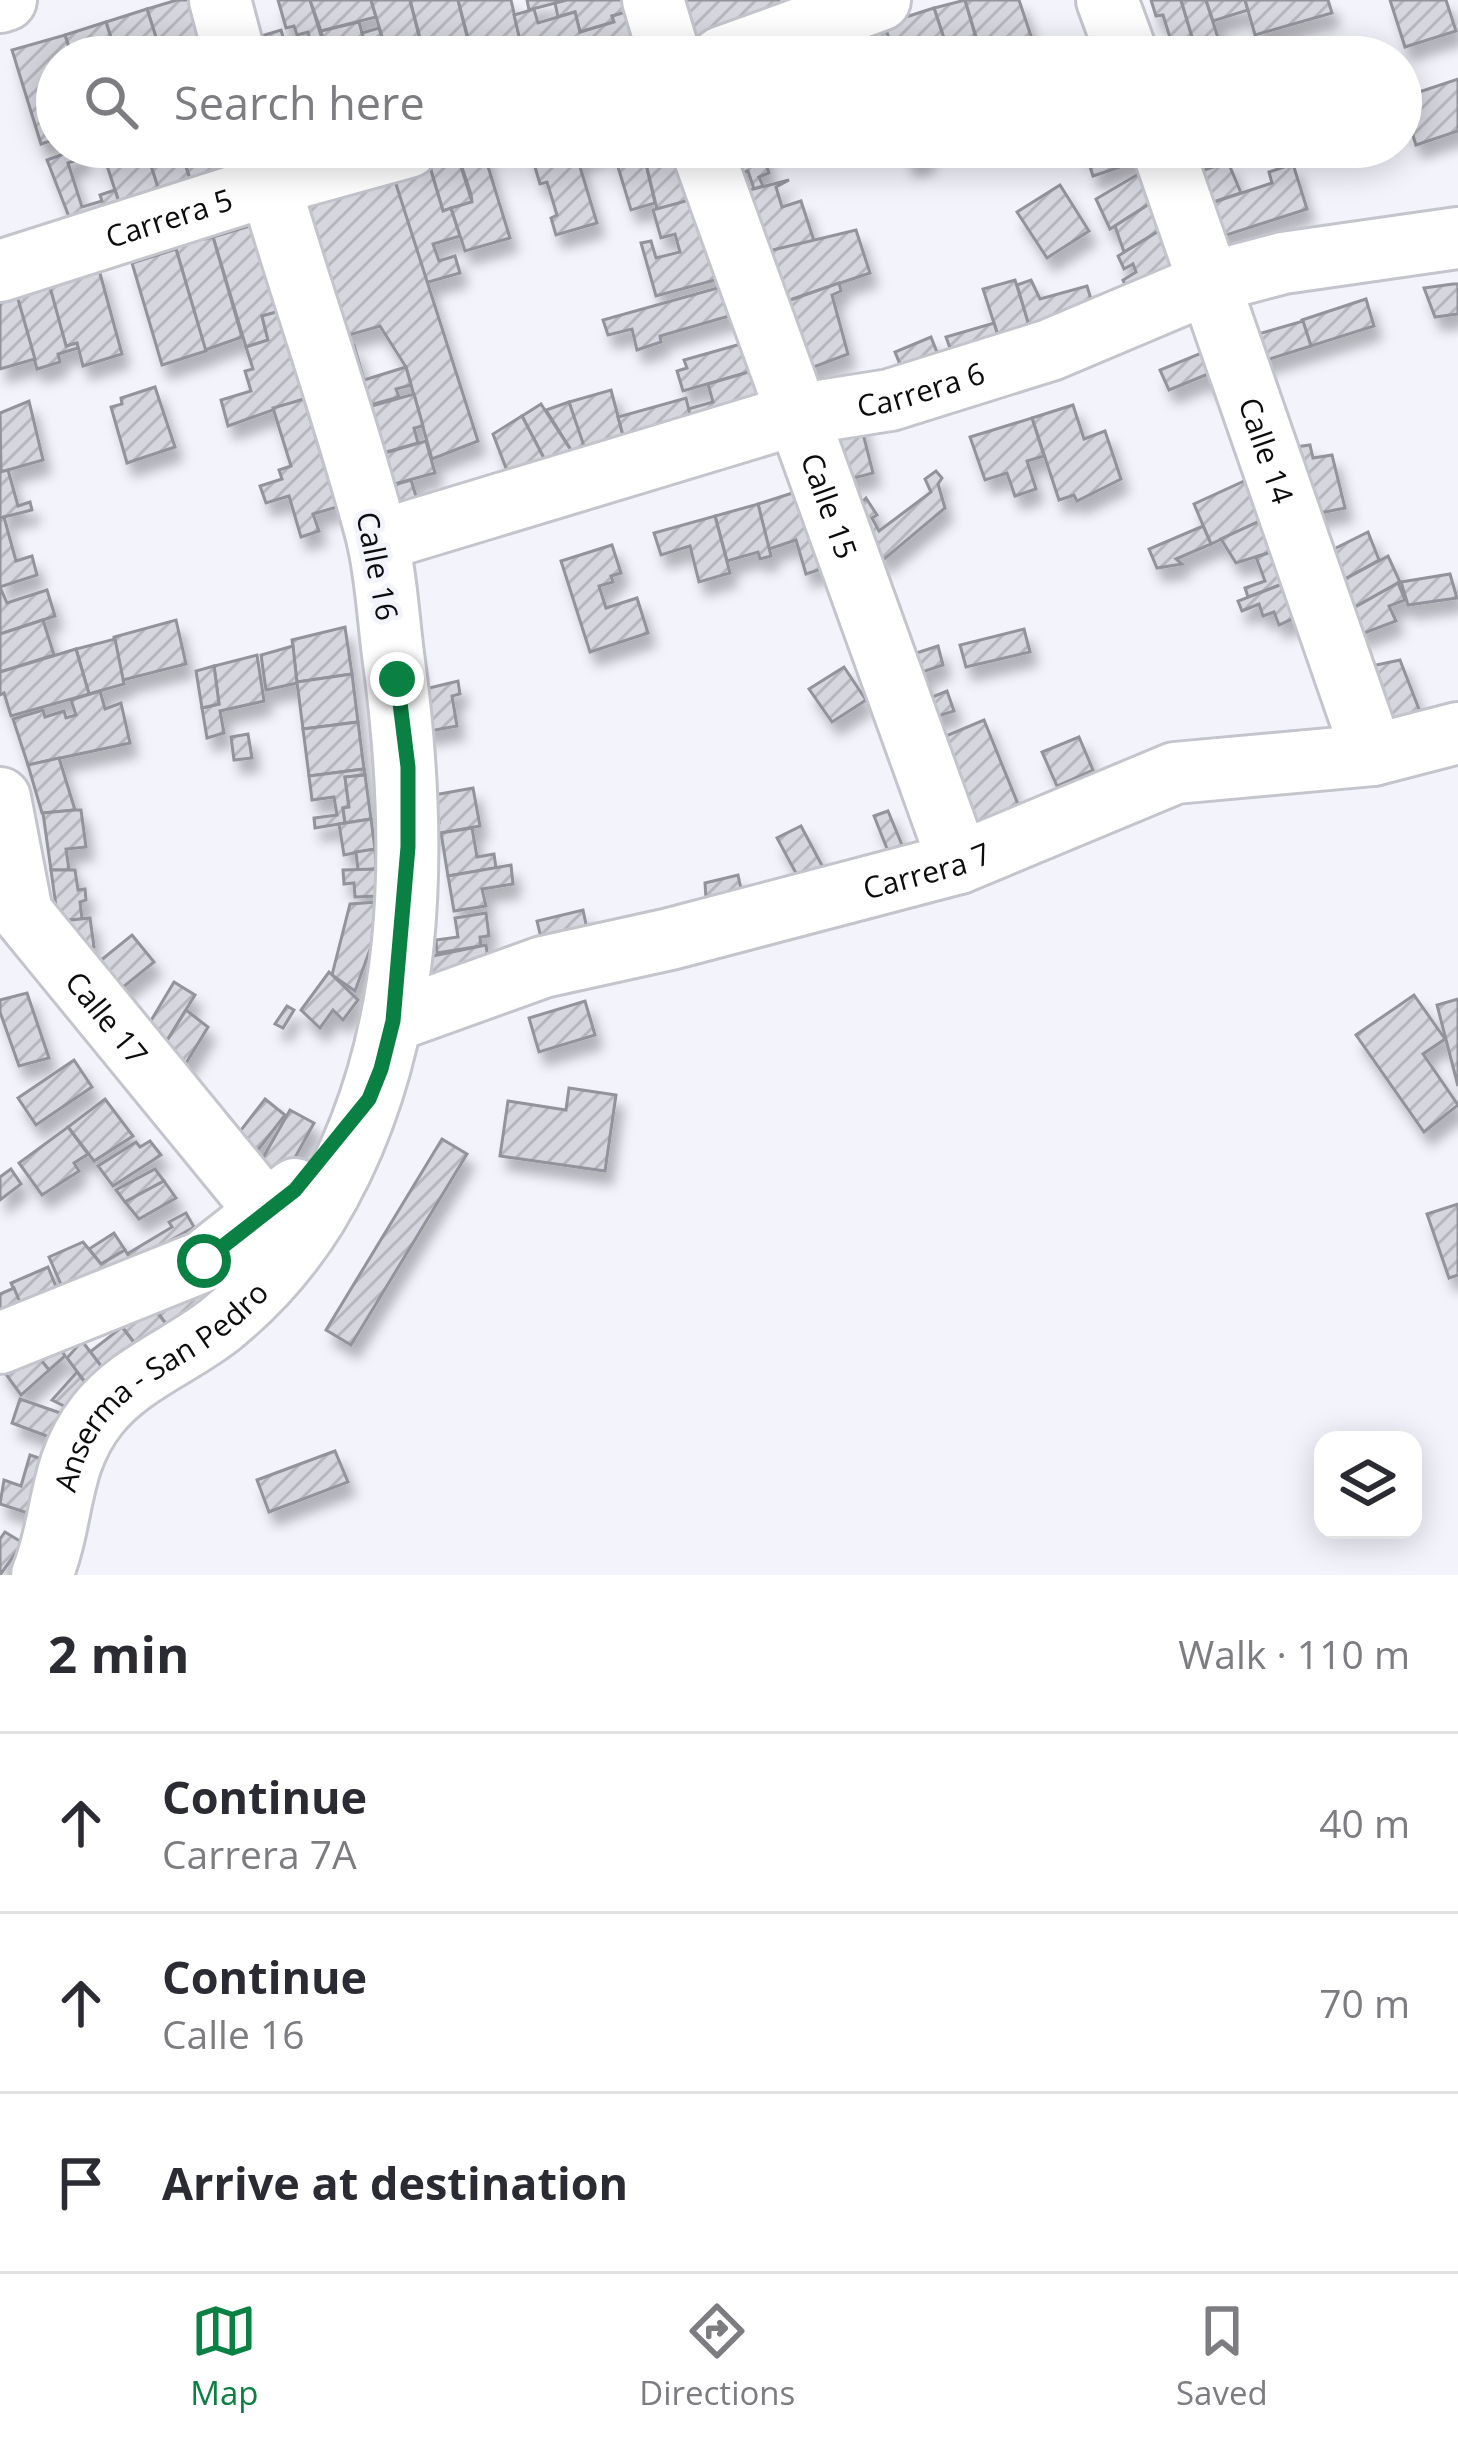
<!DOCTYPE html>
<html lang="en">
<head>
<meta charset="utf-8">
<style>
  :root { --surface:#fff; --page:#f2f2f3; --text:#2b2b33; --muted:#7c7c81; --line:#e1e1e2; --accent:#0b8043 }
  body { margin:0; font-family:"Open Sans",sans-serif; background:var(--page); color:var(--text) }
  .controls { position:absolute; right:36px; bottom:36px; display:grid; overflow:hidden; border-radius:24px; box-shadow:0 6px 30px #0003 }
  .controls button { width:108px; height:108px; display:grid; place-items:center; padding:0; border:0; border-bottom:3px solid var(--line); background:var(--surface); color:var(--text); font:60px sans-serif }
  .stop { position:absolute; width:36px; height:36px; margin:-27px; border:9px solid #0b8043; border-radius:50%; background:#fff }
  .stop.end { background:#0b8043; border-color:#fff; box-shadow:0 3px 12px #0008 }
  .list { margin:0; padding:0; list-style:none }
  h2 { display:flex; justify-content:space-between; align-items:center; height:156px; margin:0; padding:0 48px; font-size:51px }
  h2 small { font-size:39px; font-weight:400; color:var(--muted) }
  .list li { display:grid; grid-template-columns:78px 1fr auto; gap:36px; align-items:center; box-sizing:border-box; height:180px; padding:0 48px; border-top:3px solid var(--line) }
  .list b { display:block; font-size:45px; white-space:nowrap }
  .list p { margin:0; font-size:39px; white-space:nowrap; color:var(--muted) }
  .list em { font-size:39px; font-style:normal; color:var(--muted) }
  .icon { flex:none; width:66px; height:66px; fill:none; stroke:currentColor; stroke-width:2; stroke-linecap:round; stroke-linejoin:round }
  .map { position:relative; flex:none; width:1458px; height:1575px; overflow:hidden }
  .search { position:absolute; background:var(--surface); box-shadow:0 6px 30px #0003; left:36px; right:36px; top:36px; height:132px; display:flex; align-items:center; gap:30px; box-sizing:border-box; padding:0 42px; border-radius:66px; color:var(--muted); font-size:45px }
  .sheet { height:696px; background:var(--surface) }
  nav { display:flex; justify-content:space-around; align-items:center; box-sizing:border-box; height:168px; border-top:3px solid var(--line); background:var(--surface); font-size:33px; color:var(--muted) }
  nav a { display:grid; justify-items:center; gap:6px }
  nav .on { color:var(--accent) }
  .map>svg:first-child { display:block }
  .building { fill:url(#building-hatch); stroke:#92939b; stroke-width:3; filter:url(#shadow) }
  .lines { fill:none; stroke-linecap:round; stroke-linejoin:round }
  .minor-casing { stroke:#c3c4cc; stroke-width:66 }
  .minor { stroke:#fff; stroke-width:60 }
  .route { stroke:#0b8043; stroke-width:15 }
  .labels { text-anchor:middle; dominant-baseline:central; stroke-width:10; stroke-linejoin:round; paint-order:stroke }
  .street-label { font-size:30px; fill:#0b0c0e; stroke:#f3f3fc }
</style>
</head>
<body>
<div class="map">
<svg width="1458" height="1575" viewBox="0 0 1458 1575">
  <defs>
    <pattern id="building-hatch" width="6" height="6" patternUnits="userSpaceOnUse" patternTransform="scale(3)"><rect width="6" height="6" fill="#d5d6de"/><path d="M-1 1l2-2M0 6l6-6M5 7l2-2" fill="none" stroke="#b6b6bd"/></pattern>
    <filter id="shadow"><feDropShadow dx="7" dy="13" stdDeviation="6" flood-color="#0004"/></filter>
  </defs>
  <rect width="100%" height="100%" fill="#f3f3fc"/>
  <g class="building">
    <path d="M177 0H193L211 57H162L147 9Z"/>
    <path d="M278 0H310L324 45 312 48 308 32 297 35 294 26 286 28Z"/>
    <path d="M310 0H371L376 17 321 31Z"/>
    <path d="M371 0H410L420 40 386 50Z"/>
    <path d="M410 0H458L471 53 456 57H425Z"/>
    <path d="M458 0H511L524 57H473Z"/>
    <path d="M527 0H567L529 10Z"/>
    <path d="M567 0H637L640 8 612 16 614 22 580 32 575 12 558 17 555 3Z"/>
    <path d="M676 0H779L783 15 690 45Z"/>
    <path d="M965 0 972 24 982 57H950L934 8Z"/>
    <path d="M965 0H1019L1038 57H982Z"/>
    <path d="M1151 0H1181L1198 57H1176L1163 15 1156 16Z"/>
    <path d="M1181 0H1206L1224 57H1198Z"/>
    <path d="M1206 0H1245L1248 10 1213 21Z"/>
    <path d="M1245 0H1328L1332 13 1255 35Z"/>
    <path d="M1390 0H1446L1456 31 1405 47Z"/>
    <path d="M640 8 654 57H524L514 15 534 9 538 23 575 12 580 32 614 22 612 16Z"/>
    <path d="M934 8 950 57H895L884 24Z"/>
    <path d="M147 9 161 53 154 57H117L106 22Z"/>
    <path d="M106 22 117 57H72L65 35Z"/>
    <path d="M359 22 366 47 350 50 351 57H328L321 31Z"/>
    <path d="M884 24 895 57H855L849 38Z"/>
    <path d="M379 28 388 57H369L362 33Z"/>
    <path d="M281 30 289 57H246L241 42Z"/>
    <path d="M65 35 72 57H57V139L41 144 12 50Z"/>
    <path d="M420 40 425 57H388L386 50Z"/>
    <path d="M1295 46 1298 57 1261 56Z"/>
    <path d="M366 47 369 57H351L350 50Z"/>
    <path d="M1458 79V131L1416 145 1401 98Z"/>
    <path d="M101 147H145L166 210 126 224Z"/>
    <path d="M145 147H180L196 199 165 209Z"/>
    <path d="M180 147H239L249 177 197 201Z"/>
    <path d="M424 147H455L472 202 443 211Z"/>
    <path d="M424 147 443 211 451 208 460 236 433 244 439 261 455 256 460 273 425 283 387 157Z"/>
    <path d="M455 147H482L510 238 465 251 451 208 472 202 471 194Z"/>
    <path d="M529 147H574L597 223 556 235 551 218 557 215 547 182 540 184Z"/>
    <path d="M574 147H613L577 158Z"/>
    <path d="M612 147H642L655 203 631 210Z"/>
    <path d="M642 147H681L696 199 657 209Z"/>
    <path d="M723 147H770L761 150 769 173 759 177 763 186 754 189 748 171 733 176Z"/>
    <path d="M903 147H924L928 158 909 164Z"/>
    <path d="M1080 147H1140L1144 159 1093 176 1089 164 1098 160 1092 149 1082 153Z"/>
    <path d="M80 148 83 158 68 163 82 207 102 201 100 195 115 190 126 224 78 240 47 160Z"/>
    <path d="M388 159 478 441 432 459 406 367 380 326 332 340 289 189Z"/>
    <path d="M1228 162 1241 193 1195 208 1183 177Z"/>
    <path d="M1293 164 1307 209 1208 241 1196 208 1272 183 1269 172Z"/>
    <path d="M1147 169 1157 199 1110 229 1096 199Z"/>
    <path d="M789 180 776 187 782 207 801 201 814 241 760 253 738 193Z"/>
    <path d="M1060 185 1089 231 1047 258 1017 212Z"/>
    <path d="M700 197 719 279 656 296 641 243 651 241 656 258 680 252 675 234 661 238 653 210Z"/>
    <path d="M1157 199 1167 226 1124 252 1115 226Z"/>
    <path d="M253 225 287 309 262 316 268 340 246 347 213 237Z"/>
    <path d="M1167 226 1185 274 1133 303 1123 280 1136 272 1133 264 1124 269 1118 256Z"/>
    <path d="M856 230 870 273 772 306 760 253Z"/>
    <path d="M204 236 205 239 213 237 242 337 205 350 175 245Z"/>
    <path d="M176 249 206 351 162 365 132 263Z"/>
    <path d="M98 266 122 354 83 366 77 343 66 346 48 283Z"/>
    <path d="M47 276 66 346 77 343 78 348 58 354 60 362 37 369 13 286Z"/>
    <path d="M1015 280 1034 339 1002 348 983 289Z"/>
    <path d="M1031 280 1040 299 1087 286 1095 312 1032 336 1017 285Z"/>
    <path d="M839 283 841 291 832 295 848 354 798 373 779 304Z"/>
    <path d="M1453 284H1458V314L1435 317 1424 288Z"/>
    <path d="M728 285 736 314 660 336 661 342 637 350 632 329 608 335 603 320Z"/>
    <path d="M16 292 35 359 0 369V296Z"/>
    <path d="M1366 299 1374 326 1311 346 1302 320Z"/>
    <path d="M287 309 312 396 228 426 221 400 251 391 245 371 253 369 246 347 268 340 262 316Z"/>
    <path d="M1303 321 1311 346 1257 363 1248 337Z"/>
    <path d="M994 323 1003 352 956 365 946 337Z"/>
    <path d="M931 337 942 365 906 379 895 352Z"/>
    <path d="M748 342 752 371 683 391 677 371 687 368 684 360Z"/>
    <path d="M354 345 364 380 406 367 411 385 396 389 399 397 352 410 335 350Z"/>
    <path d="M1216 347 1214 387 1208 374 1169 390 1160 370Z"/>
    <path d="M752 371 763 412 694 431 688 409 713 402 708 384Z"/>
    <path d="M155 387 175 447 127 463 111 407 122 404 121 398Z"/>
    <path d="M611 390 627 450 586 461 569 402Z"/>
    <path d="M414 394 423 426 414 428 418 443 362 459 354 411Z"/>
    <path d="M686 398 694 431 627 450 618 417Z"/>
    <path d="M304 399 337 507 313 514 319 531 301 537 289 496 266 503 260 486 282 479 279 470 291 466 273 408Z"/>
    <path d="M29 401 43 460 1 472 0 413Z"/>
    <path d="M569 402 583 443 586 461 576 458 546 410Z"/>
    <path d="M541 404 576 458 548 466 522 416Z"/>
    <path d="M1073 405 1084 439 1105 431 1121 479 1077 501 1074 495 1059 500 1032 418Z"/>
    <path d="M522 416 548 466 509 476 493 434Z"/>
    <path d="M859 418 873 473 828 485 815 429Z"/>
    <path d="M1032 418 1044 456 1027 461 1036 489 1015 496 1007 473 985 480 970 437Z"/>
    <path d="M426 441 435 473 376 489 368 458Z"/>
    <path d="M1310 445 1313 458 1332 455 1345 508 1305 516 1288 448Z"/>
    <path d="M8 470 18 506 30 502 32 510 0 518V472Z"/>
    <path d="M936 471 942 478 938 484 945 508 882 561 853 511 866 498 877 515 872 518 879 531 931 492 925 479Z"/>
    <path d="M1253 477 1270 516 1211 544 1194 504Z"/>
    <path d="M411 480 419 506 389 533 377 490Z"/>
    <path d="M805 489 827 567 806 574 796 540 769 549 758 504Z"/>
    <path d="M758 504 771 556 760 559 758 552 727 561 715 516Z"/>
    <path d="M715 516 730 573 699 582 690 546 661 555 654 533Z"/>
    <path d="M1271 516 1284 548 1236 563 1221 539Z"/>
    <path d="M4 517 16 561 32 556 37 575 0 587V518Z"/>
    <path d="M1203 526 1211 544 1176 559 1182 564 1157 568 1149 549Z"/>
    <path d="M1368 532 1379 560 1336 584 1324 554Z"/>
    <path d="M612 545 621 573 611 576 613 582 599 586 606 608 637 598 648 633 590 652 561 561Z"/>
    <path d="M1284 548 1296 579 1248 597 1245 588 1265 581 1256 557Z"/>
    <path d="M1388 556 1400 582 1346 612 1336 584Z"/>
    <path d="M1450 574 1457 598 1408 605 1401 582Z"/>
    <path d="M1296 579 1309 612 1279 625 1274 612 1263 616 1259 604 1242 611 1238 601Z"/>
    <path d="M1398 583 1405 600 1389 606 1396 621 1359 635 1350 610Z"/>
    <path d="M0 587 7 603 47 590 55 616 0 634Z"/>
    <path d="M43 620 54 655 0 672V634Z"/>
    <path d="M176 620 186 664 123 680 114 637Z"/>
    <path d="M345 627 352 674 297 682 292 640Z"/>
    <path d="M1024 629 1030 652 966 667 960 645Z"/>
    <path d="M115 639 124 684 89 694 76 649Z"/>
    <path d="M293 646 297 683 266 690 261 655Z"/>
    <path d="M938 646 943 665 922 672 930 698 947 691 954 711 916 723 895 660Z"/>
    <path d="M76 649 89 694 11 716 4 693 0 695V672Z"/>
    <path d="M257 655 264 701 220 711 224 733 207 738 202 708 219 704 214 666Z"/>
    <path d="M1400 660 1422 717 1393 724 1371 666Z"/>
    <path d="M214 666 219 704 202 708 196 671Z"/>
    <path d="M844 667 866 700 832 722 809 689Z"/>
    <path d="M352 674 358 722 303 729 297 682Z"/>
    <path d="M458 681 460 694 452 696 457 726 424 732 417 691Z"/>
    <path d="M100 691 105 709 121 703 130 743 28 765 13 719 43 710 45 717 64 711 66 718 76 715 71 700Z"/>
    <path d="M984 720 1024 819 970 841 929 743Z"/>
    <path d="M358 722 364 769 309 776 303 729Z"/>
    <path d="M248 734 252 758 234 760 231 737Z"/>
    <path d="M1079 737 1093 770 1057 786 1042 752Z"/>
    <path d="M59 758 75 810 42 813 28 765Z"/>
    <path d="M364 769 365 775 345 777 349 807 343 808 345 823 315 828 314 818 337 815 334 797 312 800 309 776Z"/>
    <path d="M365 775 371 819 345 823 343 808 349 807 345 777Z"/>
    <path d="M473 788 480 826 435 834 432 825 439 823 434 795Z"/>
    <path d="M75 810H81L86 847 66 849 69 870H51L43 813Z"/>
    <path d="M888 811 902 845 888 851 874 816Z"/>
    <path d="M371 819 375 849 344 855 339 824Z"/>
    <path d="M801 826 834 888 811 901 777 838Z"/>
    <path d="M472 828 477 857 494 854 496 868 448 876 441 833Z"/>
    <path d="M375 849 376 869 358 870 356 852Z"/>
    <path d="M511 865 513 884 482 889 486 906 454 911 448 876Z"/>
    <path d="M376 869 378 896 355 897 354 883 344 884 343 870Z"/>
    <path d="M51 870H75L78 890 85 889 86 900 80 902 82 919 58 921Z"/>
    <path d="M738 875 745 907 707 915 705 883Z"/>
    <path d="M377 902 376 933 355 991 332 975 350 904Z"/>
    <path d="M583 910 591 948 546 958 537 921Z"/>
    <path d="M486 913 489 936 480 937 481 946 437 953 436 940 458 937 455 918Z"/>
    <path d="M90 918 94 947 65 950 62 921Z"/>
    <path d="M132 935 154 962 117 992 95 965Z"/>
    <path d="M486 945 490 973 427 988 423 958Z"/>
    <path d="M329 972 358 1000 343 1020 333 1010 320 1028 301 1010Z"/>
    <path d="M174 982 195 995 160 1052 140 1039Z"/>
    <path d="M27 993 49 1058 19 1066 0 1012V1000Z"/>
    <path d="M1414 995 1445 1039 1423 1054 1458 1105 1424 1132 1356 1035Z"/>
    <path d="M1458 999V1086L1437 1005Z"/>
    <path d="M585 1001 595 1035 539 1052 529 1018Z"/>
    <path d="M287 1006 294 1010 283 1028 275 1024Z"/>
    <path d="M186 1010 208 1027 180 1073 160 1052Z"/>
    <path d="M74 1060 92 1087 36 1125 18 1098Z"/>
    <path d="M569 1088 616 1095 605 1171 500 1156 508 1101 566 1110Z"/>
    <path d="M105 1099 133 1136 94 1161 68 1127Z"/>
    <path d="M265 1099 285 1115 244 1168 224 1152Z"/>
    <path d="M290 1110 314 1123 276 1192 251 1179Z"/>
    <path d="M68 1127 88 1154 74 1163 79 1171 42 1195 19 1163Z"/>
    <path d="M442 1139 467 1154 351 1345 326 1330Z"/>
    <path d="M150 1141 161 1155 113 1186 98 1166 136 1142 140 1147Z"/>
    <path d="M11 1169 21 1184 0 1200V1177Z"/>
    <path d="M155 1169 164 1181 125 1202 116 1190Z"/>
    <path d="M164 1181 176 1198 139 1219 125 1202Z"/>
    <path d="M1458 1204V1275L1449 1278 1427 1214Z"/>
    <path d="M186 1213 194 1227 147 1254 141 1276 127 1254 172 1227 169 1222Z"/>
    <path d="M114 1233 125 1250 101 1264 89 1249Z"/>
    <path d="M83 1242 101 1264 125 1250 141 1276 70 1305 49 1257Z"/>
    <path d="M48 1267 63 1304 27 1319 11 1283Z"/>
    <path d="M202 1273 216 1291 166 1324 147 1298Z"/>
    <path d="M14 1288 28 1322 0 1313V1294Z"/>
    <path d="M146 1298 170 1329 139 1349 110 1311Z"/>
    <path d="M122 1327 139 1349 107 1374 90 1352Z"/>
    <path d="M47 1328 65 1356 49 1370 24 1339Z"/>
    <path d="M24 1339 49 1370 21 1395 0 1366Z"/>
    <path d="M82 1341 105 1371 90 1389 67 1358Z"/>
    <path d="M77 1372 90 1389 72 1410 52 1400Z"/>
    <path d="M20 1399 69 1416 60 1441 12 1423Z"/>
    <path d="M335 1451 348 1482 269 1512 257 1480Z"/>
    <path d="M30 1455 48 1461 31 1514 0 1504 4 1480 21 1486Z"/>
    <path d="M5 1532 23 1543 0 1575V1539Z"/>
  </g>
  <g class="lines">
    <g class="minor-casing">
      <g id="minor">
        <path d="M220 0 235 57"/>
        <path d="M653 0 670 57"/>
        <path d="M1107 0 1128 57"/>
        <path d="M0 2 6 0"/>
        <path d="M722 57 880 0"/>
        <path id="s1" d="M701 147 959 863"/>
        <path id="s2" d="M1162 147 1373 755"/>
        <path id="s3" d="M0 271 270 185 408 147"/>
        <path id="s4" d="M378 541 795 415 890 400 1050 350 1211 282 1283 263 1458 238"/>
        <path id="s5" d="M0 798 22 913 266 1211"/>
        <path id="s6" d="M393 1021 543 967 670 939 959 863 1175 773 1373 755 1458 733"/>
        <path d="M0 1343 204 1261 295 1189"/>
        <path id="s7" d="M42 1575C65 1518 57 1466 97 1415 130 1373 181 1356 221 1324 258 1294 291 1256 316 1216 419 1047 419 843 393 654 388 615 386 574 377 537 343 406 295 278 259 147"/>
      </g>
    </g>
    <use href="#minor" class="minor"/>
  </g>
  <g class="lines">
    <path class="route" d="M204 1261 295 1190 369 1099 381 1069 393 1021 408 847V767L397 679"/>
  </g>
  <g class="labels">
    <g class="street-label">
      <text stroke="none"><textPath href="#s3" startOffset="177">Carrera 5</textPath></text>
      <text stroke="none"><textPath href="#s4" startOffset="564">Carrera 6</textPath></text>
      <text stroke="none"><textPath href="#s2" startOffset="321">Calle 14</textPath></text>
      <text stroke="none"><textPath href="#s1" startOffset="381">Calle 15</textPath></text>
      <text transform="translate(378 566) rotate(79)">Calle 16</text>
      <text stroke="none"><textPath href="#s6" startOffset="555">Carrera 7</textPath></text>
      <text stroke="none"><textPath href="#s5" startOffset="252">Calle 17</textPath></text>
      <text stroke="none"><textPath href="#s7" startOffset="234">Anserma - San Pedro</textPath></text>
    </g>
  </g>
</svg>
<div class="controls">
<button><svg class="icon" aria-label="layers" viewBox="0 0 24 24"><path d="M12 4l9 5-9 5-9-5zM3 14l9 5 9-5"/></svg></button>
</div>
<div class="stop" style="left:204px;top:1261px"></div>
<div class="stop end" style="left:397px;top:679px"></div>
<div class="search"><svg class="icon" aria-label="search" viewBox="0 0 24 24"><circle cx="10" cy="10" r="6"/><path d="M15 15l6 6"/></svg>Search here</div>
</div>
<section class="sheet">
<h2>2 min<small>Walk · 110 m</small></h2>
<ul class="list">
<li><svg class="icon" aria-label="ahead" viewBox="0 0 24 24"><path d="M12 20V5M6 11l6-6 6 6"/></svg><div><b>Continue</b><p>Carrera 7A</p></div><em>40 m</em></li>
<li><svg class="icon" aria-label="ahead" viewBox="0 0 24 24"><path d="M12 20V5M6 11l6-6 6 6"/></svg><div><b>Continue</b><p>Calle 16</p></div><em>70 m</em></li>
<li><svg class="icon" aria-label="arrive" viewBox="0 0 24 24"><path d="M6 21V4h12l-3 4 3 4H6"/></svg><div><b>Arrive at destination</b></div></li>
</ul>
</section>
<nav>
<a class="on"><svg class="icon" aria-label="map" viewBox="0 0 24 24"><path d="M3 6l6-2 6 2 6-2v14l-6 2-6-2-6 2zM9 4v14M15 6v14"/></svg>Map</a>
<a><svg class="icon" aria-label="directions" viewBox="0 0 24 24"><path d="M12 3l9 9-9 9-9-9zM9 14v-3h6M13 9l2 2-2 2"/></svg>Directions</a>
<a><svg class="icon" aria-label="saved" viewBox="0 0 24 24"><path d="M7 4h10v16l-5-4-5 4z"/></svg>Saved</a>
</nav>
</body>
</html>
